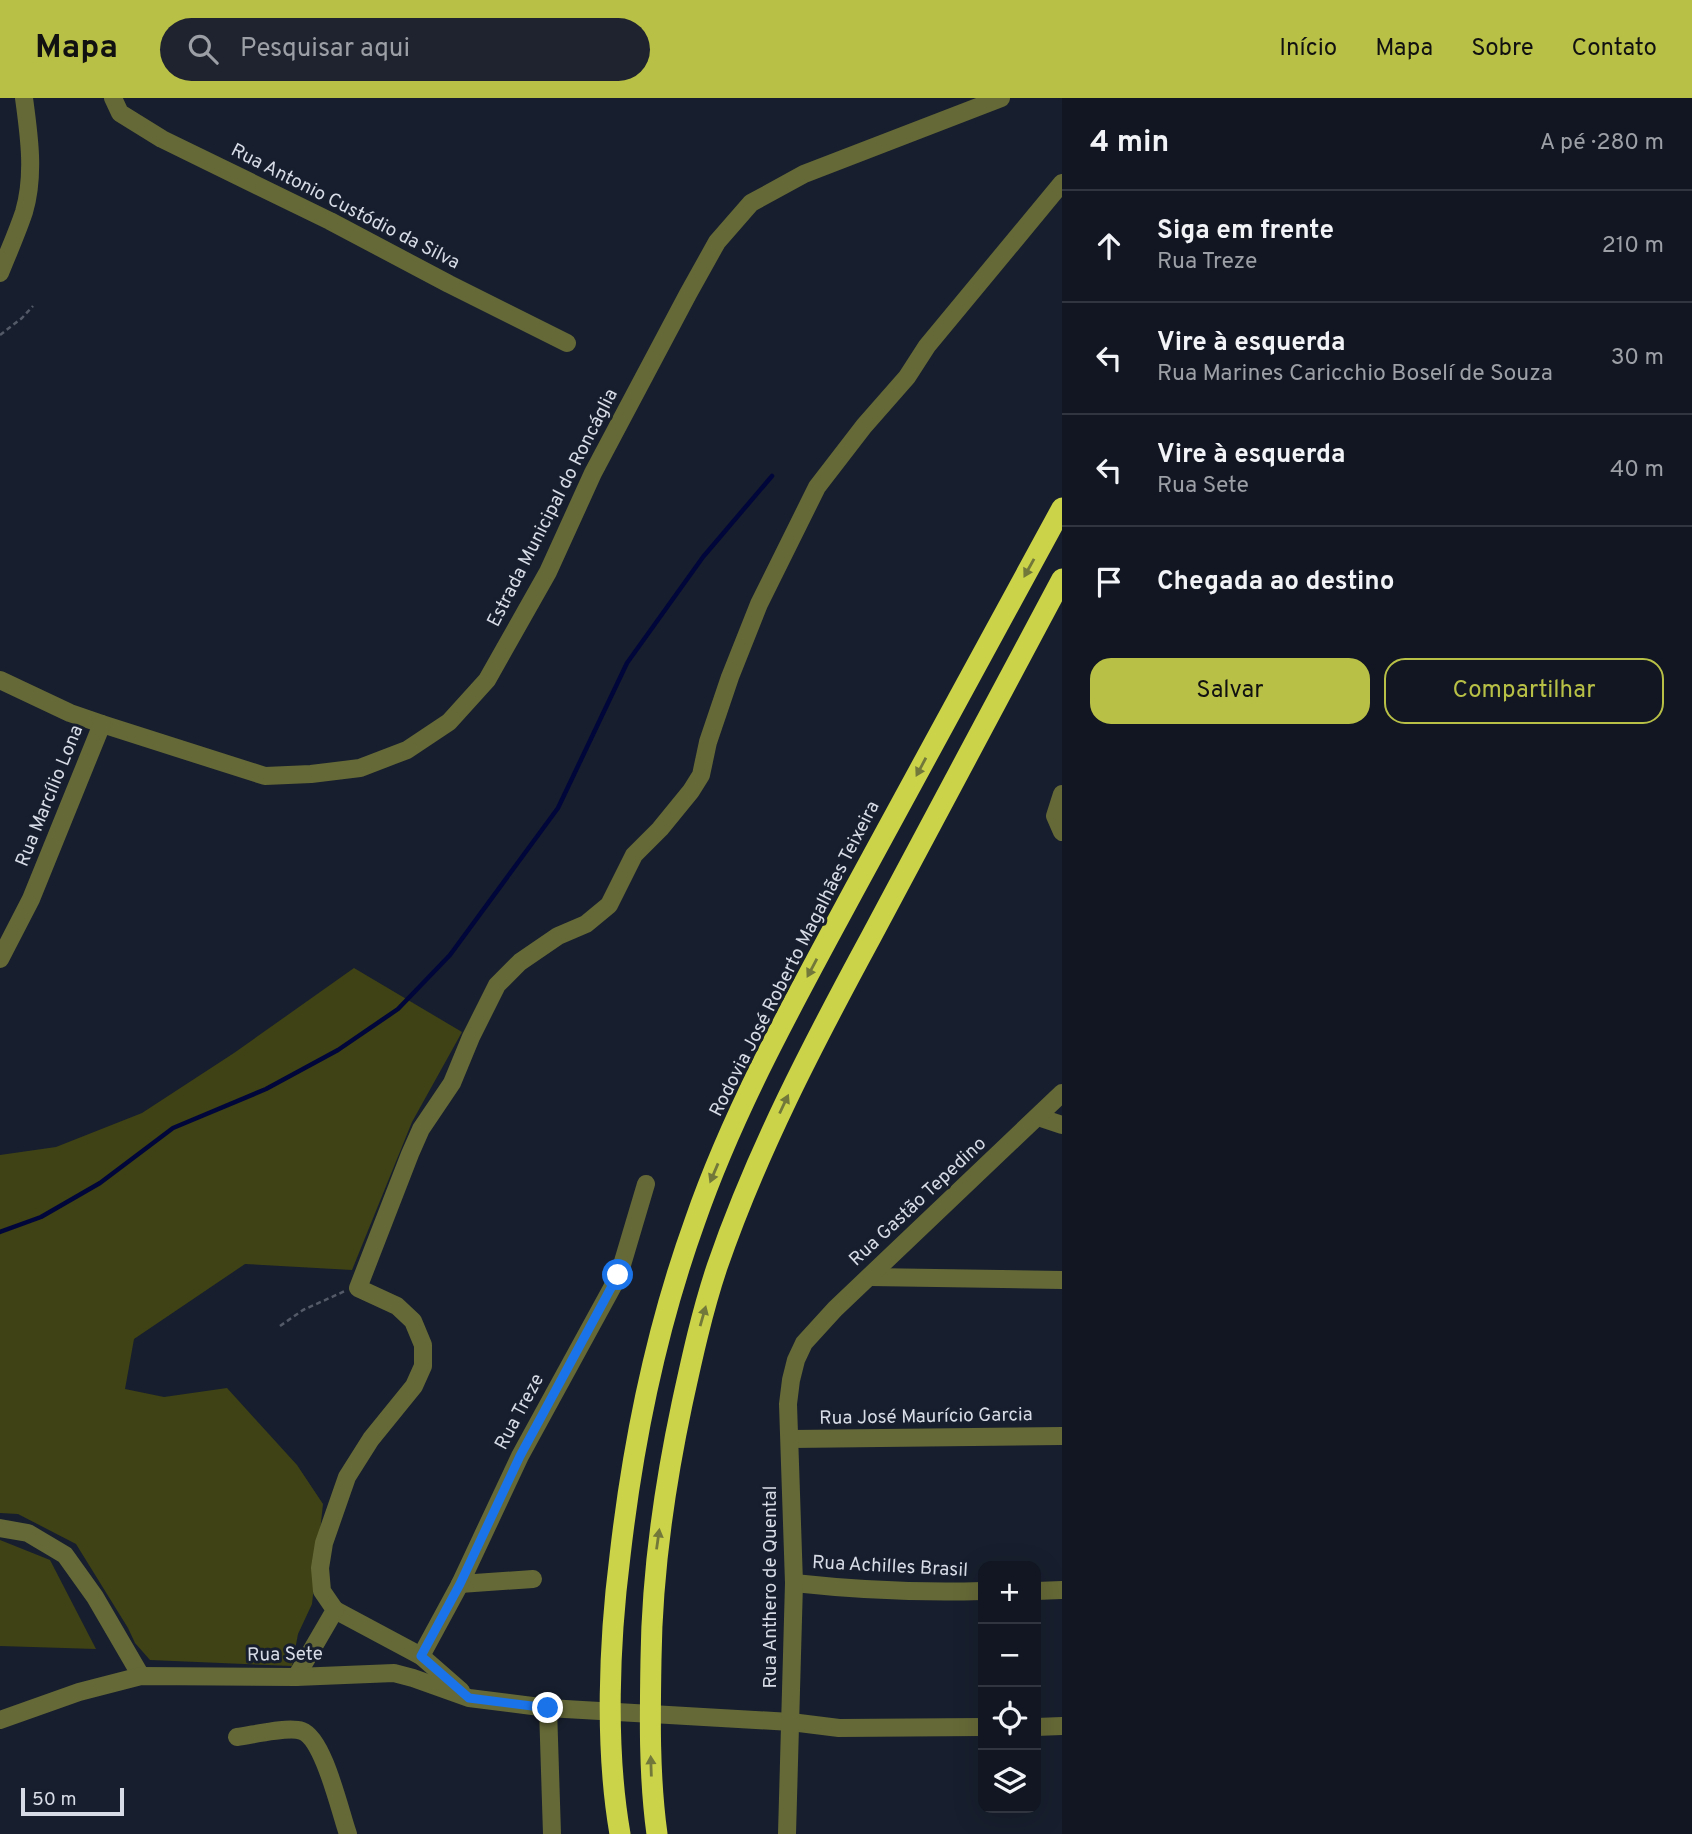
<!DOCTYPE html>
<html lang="pt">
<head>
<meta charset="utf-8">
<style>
  :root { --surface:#111622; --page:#1e232f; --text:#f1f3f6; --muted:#9c9fa5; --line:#303540; --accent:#b9c046 }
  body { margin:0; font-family:Overpass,sans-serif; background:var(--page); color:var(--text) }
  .controls { position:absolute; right:21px; bottom:21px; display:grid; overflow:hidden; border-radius:14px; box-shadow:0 7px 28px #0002 }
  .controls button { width:63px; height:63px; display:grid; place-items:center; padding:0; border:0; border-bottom:2px solid var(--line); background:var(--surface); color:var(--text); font:35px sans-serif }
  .scale { position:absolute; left:21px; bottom:18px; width:103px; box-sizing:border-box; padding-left:7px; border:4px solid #d6dbe6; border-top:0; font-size:19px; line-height:24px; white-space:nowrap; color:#d6dbe6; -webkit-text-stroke:5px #171e2d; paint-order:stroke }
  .stop { position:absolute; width:21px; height:21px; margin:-16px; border:5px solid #1a73e8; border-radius:50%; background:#fff }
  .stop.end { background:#1a73e8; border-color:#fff; box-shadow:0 2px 7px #0008 }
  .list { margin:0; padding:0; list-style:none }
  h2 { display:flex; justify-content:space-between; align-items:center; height:91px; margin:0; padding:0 28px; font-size:30px }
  h2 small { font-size:23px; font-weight:400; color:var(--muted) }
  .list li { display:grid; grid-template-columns:46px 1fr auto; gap:21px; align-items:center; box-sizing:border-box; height:112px; padding:0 28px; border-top:2px solid var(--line) }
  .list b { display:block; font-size:26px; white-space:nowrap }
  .list p { margin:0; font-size:23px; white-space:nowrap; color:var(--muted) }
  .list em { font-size:23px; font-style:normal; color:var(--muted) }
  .actions { display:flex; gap:14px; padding:21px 28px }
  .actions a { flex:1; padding:16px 0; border:2px solid var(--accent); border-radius:21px; text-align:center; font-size:24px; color:var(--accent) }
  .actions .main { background:var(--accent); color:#111 }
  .icon { flex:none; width:38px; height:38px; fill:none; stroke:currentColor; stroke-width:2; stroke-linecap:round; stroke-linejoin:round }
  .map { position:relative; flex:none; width:1062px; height:1736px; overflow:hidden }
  header { display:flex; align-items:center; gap:42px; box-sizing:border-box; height:98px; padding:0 35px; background:var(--accent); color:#111 }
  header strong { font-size:33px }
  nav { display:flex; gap:38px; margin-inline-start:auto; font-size:24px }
  .search { width:490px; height:63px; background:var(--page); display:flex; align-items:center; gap:18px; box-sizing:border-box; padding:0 24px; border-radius:38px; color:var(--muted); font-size:26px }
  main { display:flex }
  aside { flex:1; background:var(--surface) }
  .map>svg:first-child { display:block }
  .green { fill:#3f4214 }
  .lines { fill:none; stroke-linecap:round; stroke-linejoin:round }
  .stream { stroke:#000639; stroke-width:4.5 }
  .path { stroke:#545a68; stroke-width:2.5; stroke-dasharray:5 3.5; stroke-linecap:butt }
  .minor { stroke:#656937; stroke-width:18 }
  .highway { stroke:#cbd348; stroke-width:21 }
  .oneway { fill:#71783a }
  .route { stroke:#1a73e8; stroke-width:9 }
  .labels { text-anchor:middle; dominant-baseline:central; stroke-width:6; stroke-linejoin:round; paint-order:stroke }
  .street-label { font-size:19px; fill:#d6dbe6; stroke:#171e2d }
</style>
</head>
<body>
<header>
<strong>Mapa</strong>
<div class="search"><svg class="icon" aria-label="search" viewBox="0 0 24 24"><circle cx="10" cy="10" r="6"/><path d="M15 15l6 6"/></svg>Pesquisar aqui</div>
<nav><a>Início</a><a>Mapa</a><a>Sobre</a><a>Contato</a></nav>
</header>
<main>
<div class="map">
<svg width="1062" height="1736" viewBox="0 0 1062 1736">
  <rect width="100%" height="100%" fill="#171e2d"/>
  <g class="green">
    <path d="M354 870 462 934 412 1024 352 1172 245 1166 134 1241 125 1291 164 1299 227 1290 297 1367 323 1406 312 1506 298 1536 292 1568 150 1562 135 1545 128 1530 76 1446 18 1416 0 1415V1057L56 1049 142 1015 234 955Z"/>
    <path d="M0 1442 50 1462 96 1551 0 1548Z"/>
  </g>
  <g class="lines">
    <path class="stream" d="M0 1134 41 1119 100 1085 173 1030 266 991 338 952 398 911 450 857 558 710 627 565 703 459 772 378"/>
    <g class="path">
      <path d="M0 237 22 220 33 208"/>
      <path d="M280 1228 303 1212 345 1193"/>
    </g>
    <g class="minor">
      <path d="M113 0 120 15 162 41 330 123 449 186 567 245"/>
      <path d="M0 175C8 155 17 135 24 114 35 77 29 37 24 0"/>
      <path d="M0 582 70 615 102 626 265 678 311 676 360 670 407 652 449 624 487 582 548 474 593 375 688 196 717 144 751 105 804 76 1001 0"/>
      <path d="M1062 696 1055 718 1062 734"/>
      <path d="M0 861 31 801 102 626"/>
      <path d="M1038 1019 1062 1027"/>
      <path d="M870 1179 1062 1182"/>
      <path d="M791 1341 1062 1338"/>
      <path d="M0 1430 28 1435 65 1457 95 1499 141 1578"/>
      <path d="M794 1485C858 1492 919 1495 983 1493"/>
      <path d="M460 1486 533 1481"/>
      <path d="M1036 1493 1062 1492"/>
      <path d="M335 1512 421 1558 461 1593"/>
      <path d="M421 1558 460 1486 520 1358 619 1177 646 1086"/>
      <path d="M296 1579 335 1512 322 1493 320 1470 324 1445 347 1379 371 1341 414 1288 423 1268V1247L413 1223 397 1208 358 1190 410 1056 421 1031 452 985 471 939 497 887 520 864 558 838 586 826 609 807 634 757 660 731 691 693 701 677 708 644 730 579 759 506 817 389 864 328 907 279 927 248 1062 85"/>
      <path d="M548 1610 552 1736"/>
      <path d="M0 1622 79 1594 141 1578 296 1579 394 1575 413 1580 469 1600 548 1610 791 1624 839 1630 983 1629"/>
      <path d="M1036 1629 1062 1628"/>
      <path d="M237 1639C253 1637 288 1628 302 1633 324 1641 340 1714 348 1736"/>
      <path d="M787 1736 794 1485 788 1306 791 1282 796 1262 804 1245 835 1211 1062 995"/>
    </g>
    <g class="highway">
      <path d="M620 1736C605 1650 609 1544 620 1458 633 1344 656 1231 695 1123 735 1008 796 900 853 794 923 666 992 538 1062 410"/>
      <path d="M657 1736C649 1678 650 1619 651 1561 652 1475 664 1391 682 1306 692 1260 702 1214 717 1169 757 1053 813 946 871 839 934 719 999 601 1062 481"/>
    </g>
  </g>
  <defs><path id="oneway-solid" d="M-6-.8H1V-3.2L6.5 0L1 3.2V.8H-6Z" transform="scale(1.75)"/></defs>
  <g class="oneway">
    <use href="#oneway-solid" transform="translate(1029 470) rotate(119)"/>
    <use href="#oneway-solid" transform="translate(921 669) rotate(118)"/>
    <use href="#oneway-solid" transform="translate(812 870) rotate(118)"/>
    <use href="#oneway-solid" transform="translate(784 1006) rotate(-65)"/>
    <use href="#oneway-solid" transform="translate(714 1075) rotate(113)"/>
    <use href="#oneway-solid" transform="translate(703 1218) rotate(-74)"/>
    <use href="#oneway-solid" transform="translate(658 1441) rotate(-82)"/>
    <use href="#oneway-solid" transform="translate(651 1668) rotate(-92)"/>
  </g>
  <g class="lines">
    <path class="route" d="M548 1610 469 1600 421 1558 460 1486 520 1358 618 1177"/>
  </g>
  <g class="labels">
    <g class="street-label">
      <text transform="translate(345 109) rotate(27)">Rua Antonio Custódio da Silva</text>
      <text transform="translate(553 410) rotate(-63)">Estrada Municipal do Roncáglia</text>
      <text transform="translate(50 698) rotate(-68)">Rua Marcílio Lona</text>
      <text transform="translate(795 861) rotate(-63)">Rodovia José Roberto Magalhães Teixeira</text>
      <text transform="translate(918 1104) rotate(-43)">Rua Gastão Tepedino</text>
      <text transform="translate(520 1314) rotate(-62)">Rua Treze</text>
      <text transform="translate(926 1319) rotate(-1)">Rua José Maurício Garcia</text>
      <text transform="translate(890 1469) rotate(3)">Rua Achilles Brasil</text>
      <text transform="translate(771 1489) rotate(-90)">Rua Anthero de Quental</text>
      <text transform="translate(285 1557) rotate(-1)">Rua Sete</text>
    </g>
  </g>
</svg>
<div class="controls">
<button>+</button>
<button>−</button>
<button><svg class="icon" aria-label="locate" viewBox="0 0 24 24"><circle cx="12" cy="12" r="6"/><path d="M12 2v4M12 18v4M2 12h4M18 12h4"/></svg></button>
<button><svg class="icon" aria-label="layers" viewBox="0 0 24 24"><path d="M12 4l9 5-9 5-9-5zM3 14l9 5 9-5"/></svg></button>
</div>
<div class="scale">50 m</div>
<div class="stop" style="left:618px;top:1177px"></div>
<div class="stop end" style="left:548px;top:1610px"></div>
</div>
<aside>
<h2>4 min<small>A pé · 280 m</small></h2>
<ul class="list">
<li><svg class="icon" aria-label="ahead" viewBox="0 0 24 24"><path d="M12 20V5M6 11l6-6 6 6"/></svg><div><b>Siga em frente</b><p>Rua Treze</p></div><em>210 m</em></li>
<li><svg class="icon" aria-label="left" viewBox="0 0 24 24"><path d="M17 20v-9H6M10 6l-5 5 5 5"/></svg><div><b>Vire à esquerda</b><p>Rua Marines Caricchio Boselí de Souza</p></div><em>30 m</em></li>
<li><svg class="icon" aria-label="left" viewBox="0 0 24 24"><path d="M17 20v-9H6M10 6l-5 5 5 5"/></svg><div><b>Vire à esquerda</b><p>Rua Sete</p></div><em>40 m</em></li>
<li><svg class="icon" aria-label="arrive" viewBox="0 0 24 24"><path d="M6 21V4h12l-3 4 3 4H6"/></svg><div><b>Chegada ao destino</b></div></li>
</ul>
<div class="actions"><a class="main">Salvar</a><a>Compartilhar</a></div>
</aside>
</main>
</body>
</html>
